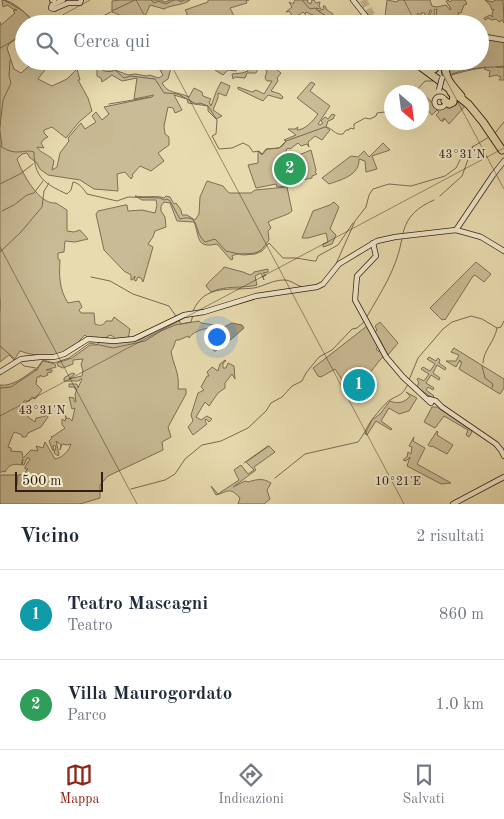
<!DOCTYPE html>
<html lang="it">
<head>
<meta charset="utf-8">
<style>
  :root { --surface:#fff; --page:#f2f2f3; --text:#1f2937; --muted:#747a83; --line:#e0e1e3; --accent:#8f2418 }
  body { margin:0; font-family:"Old Standard TT",serif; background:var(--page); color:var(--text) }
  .compass { position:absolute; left:384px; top:85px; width:45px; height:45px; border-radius:50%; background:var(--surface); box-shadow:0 5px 20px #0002; rotate:152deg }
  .scale { position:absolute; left:15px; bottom:12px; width:88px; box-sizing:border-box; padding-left:5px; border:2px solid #332015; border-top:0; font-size:14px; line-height:18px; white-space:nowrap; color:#332015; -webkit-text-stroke:4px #f0e8cb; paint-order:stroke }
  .you { position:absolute; left:216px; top:336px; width:18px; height:18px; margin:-12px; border:4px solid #fff; border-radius:50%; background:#1a73e8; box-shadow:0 0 0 8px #1a73e833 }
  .badge { display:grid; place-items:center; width:32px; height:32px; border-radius:50%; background:var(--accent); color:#fff; font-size:16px; font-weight:700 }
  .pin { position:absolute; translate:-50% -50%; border:2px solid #fff; box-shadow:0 1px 5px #0006 }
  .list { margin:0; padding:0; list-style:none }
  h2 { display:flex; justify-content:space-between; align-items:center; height:65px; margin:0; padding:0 20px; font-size:21px }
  h2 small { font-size:16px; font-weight:400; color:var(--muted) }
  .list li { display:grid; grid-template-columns:32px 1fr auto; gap:15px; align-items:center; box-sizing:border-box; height:90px; padding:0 20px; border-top:1px solid var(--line) }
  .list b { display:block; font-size:19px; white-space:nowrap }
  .list p { margin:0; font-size:16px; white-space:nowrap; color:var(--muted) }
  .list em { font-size:16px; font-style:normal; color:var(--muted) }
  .icon { flex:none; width:28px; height:28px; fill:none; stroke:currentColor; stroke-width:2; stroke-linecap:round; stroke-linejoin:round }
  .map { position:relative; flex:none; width:504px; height:504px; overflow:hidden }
  .search { position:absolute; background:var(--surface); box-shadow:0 5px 20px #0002; left:15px; right:15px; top:15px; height:55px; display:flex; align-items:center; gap:12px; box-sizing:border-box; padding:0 18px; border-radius:28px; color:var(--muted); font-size:19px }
  .sheet { height:245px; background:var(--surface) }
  nav { display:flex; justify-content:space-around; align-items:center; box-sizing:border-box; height:70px; border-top:1px solid var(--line); background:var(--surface); font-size:14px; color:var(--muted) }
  nav a { display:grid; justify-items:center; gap:2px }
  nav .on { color:var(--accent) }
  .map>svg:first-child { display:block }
  .green { fill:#c9bb95; stroke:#7e6e55 }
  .water { fill:#aa9b7b; stroke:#7a6a52 }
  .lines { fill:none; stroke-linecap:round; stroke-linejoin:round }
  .stream { stroke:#7a6a52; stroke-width:1 }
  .highway-tunnel { stroke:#c4b690; stroke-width:7; stroke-dasharray:7 3.5; stroke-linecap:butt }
  .secondary-casing { stroke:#332015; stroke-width:6 }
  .highway-casing { stroke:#332015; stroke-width:9 }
  .secondary { stroke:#f0e8cb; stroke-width:4.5 }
  .highway { stroke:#e8dbaf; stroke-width:7 }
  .secondary-bridge-casing { stroke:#332015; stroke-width:6; stroke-linecap:butt }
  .secondary-bridge { stroke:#f0e8cb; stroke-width:4.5 }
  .ticks { fill:none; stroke:#332015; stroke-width:1; stroke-opacity:0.45 }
  .ticks-label { font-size:12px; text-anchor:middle; fill:#332015; stroke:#f0e8cb; stroke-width:4; stroke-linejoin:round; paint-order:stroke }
</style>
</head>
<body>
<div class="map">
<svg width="504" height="504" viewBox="0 0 504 504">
  <rect width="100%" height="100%" fill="#e8dbaf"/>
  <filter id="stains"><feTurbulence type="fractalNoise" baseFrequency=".004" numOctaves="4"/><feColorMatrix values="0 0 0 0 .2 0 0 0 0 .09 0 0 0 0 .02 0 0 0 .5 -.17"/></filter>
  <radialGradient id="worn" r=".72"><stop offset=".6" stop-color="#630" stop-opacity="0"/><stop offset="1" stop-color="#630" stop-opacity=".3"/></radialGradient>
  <g class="green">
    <path d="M2 0C13 0 26 14 34 22L32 24H24V31L9 44 7 48 14 69 21 73 35 61H55L48 66 38 79 52 86 67 79 77 69 80 80H78L88 98 92 111 79 122 66 138 52 127 44 130V133L48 137 44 139 41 143 44 148 37 147C41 154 49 154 54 161L52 170 57 167 60 153 69 141 68 138 81 123 85 129 96 122 92 116 96 112 102 120 109 114 104 107 152 97 154 95 134 99 137 78 122 81 112 75 102 82 101 78 97 76V68L104 67V64L113 67 119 65 115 70 128 75 135 74 147 76 149 75 159 78 163 75 160 70H162L163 68 158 63 168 61 166 64 168 66 172 63 169 61H177L171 68 168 79 162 83C168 94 176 91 189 97L194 88 202 92 203 96 211 99 209 102 211 106 216 92 221 82 230 86 226 96 218 93V98L213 110 222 116 216 119 208 111V106L188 103 187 99 174 95 182 110 175 113 173 108 168 107 164 126 165 134 169 137V145L158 153 164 161 151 171 140 166 132 175 133 176 131 179 125 172 117 174 118 191 94 189 80 180 48 175 40 169 36 162 30 158 27 153 22 154 17 159C22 173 39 205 56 203L67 210V231L74 232 80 230 88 239 75 242 65 241 64 252 58 253V259L60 260C59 275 59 289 68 303L79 301 82 307 79 310 81 313H94L95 324C100 326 103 326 106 321H112L114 317 130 329 128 339H116L111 335 108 336 106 338H88L85 335C79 340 75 348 68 351 53 359 34 356 20 351L14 360 9 355 0 362V22L1 25 15 13 13 11 17 10 13 9 7 5 3 7Z"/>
    <path d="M120 0H161L165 2 170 0H190C182 6 173 4 164 9L150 5C148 9 147 14 144 16 136 23 120 15 112 12V1Z"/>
    <path d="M208 0H249L246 1 247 3 230 8 238 24H186L187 13 185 10 208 2Z"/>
    <path d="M295 0H308L307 2 311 4 312 0H314L316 3 320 2 319 6 321 9 316 8 318 11 324 9 323 6H325L327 10 333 14 332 16 337 18 342 17 345 22 343 24 333 18 327 24H322L315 16 306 12 305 14 315 24 303 12 294 18 289 11 286 12 292 7 289 2 293 4Z"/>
    <path d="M387 0 397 2 398 0H430L432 6 437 7 446 5 450 10 451 9 446 1 448 0 450 2 452 0H465L467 4 464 5 461 13H458L460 24H454L453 21 452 24H440V17L437 19 434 17 436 15 437 9 434 10 435 12 433 17 429 16 432 11 430 10 428 17H425V13H421V16L418 13 415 19H417V24H412L413 17 409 16 407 21H401L407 22 406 24H401L395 20 394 24 390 23 391 20 385 17Z"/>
    <path d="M485 0 492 2 496 0H503L504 23 502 20 499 22 496 19 492 20 488 18 485 20 484 18 490 15 493 17 492 13 494 9 492 10 490 5Z"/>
    <path d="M480 37 504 41V66L496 67H504V80H499L501 77 496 75 489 77 490 71 484 69 486 67 465 70 448 75 447 61H480Z"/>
    <path d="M219 61H268L266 64 270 68 272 66 281 73 277 78 278 81 271 91 280 94 283 97 282 99 268 95 263 101 238 89V87L252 92 256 90 264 94 272 81H267L265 78 267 71 262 68 258 69 256 73H247L245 78 235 77 233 79 232 74 242 73 248 71 245 64 240 65 245 67 244 70 238 68V65L236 71 228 70 223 75 215 70 217 69Z"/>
    <path d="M311 82 315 84 310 91 330 106 318 124 320 125 323 123 321 121 325 117 328 119 332 114 335 115 333 119 328 121 326 127 330 130 322 140 315 136 308 142 309 147 307 144 301 146 298 143 290 149 288 148 286 150 287 155 291 153 294 157 311 150 316 170 315 172 317 174 312 176V178L286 183 287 186 277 187 276 184 256 188 248 165 258 163V151L262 155 267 149C276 148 281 150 286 141L284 140 296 135 288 129H295L298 127 297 130C305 130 313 121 318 114L297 98Z"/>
    <path d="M424 95 438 108 459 102 466 105 449 124 445 119 442 122 445 118 441 121 436 115 439 112 437 110 432 115 422 104V98H425Z"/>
    <path d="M383 143 390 150 372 156 377 169 366 172 365 161 359 159C360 175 341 180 329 184L322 178 351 156 358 157 364 151 369 157Z"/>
    <path d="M207 181 223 186 229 193H251L255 190 287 187 292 211C289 215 275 218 268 222L271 228 268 231 269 240C266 243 264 248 261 250 252 257 240 251 232 256L233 259 231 260 217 244C195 249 200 236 194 222L177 221 170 203 164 202 161 206V211L165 217 166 227 155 231 153 237 148 244 153 247 143 282 141 278 138 277 136 281 134 280 135 276 132 280H131V275L124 271 104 250 96 214 98 211 125 205H127L128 211 142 210 155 213 157 205 156 200H142L135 196C144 198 158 195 164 198L166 196 170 197 174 204 176 203 181 210 182 215H187L195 220 199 214 200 197Z"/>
    <path d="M334 202 339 207 330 229 336 235 332 244 323 247V244L328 242 326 233 308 238H302L313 211 330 205Z"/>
    <path d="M476 262 491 274 484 282 475 275 473 276 445 320 444 319 442 320 430 308Z"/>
    <path d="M224 267 243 272 250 275 254 273V272L268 269V272L263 273 266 275 263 277 264 280 261 273 255 276 257 285C241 289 226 285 211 292L206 286C209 280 219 274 224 267Z"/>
    <path d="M178 319 181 324 199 321 201 323 221 326 222 338 216 351H214L213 349 218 337 219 329C210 326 194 330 189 338L188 336 179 340H176C174 344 174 348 171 351 173 365 180 373 178 389H186V394L168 427 171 437 162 442 163 450 108 476 100 485V498L80 504H0V475H17V485L18 475 23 474 28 469H25V467L30 459 29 458H27L24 465H22L23 459 21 465C14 463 8 465 5 472L3 471 0 473V385C12 387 26 376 35 369L36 371 43 361 55 364 56 367 46 370H52V372L47 373 48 375 43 377 40 375V377H37L36 384 42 390 35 399 32 397 29 401H24L19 410 26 414 29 412 28 417 35 422 36 418 42 417 41 412 43 413 44 417 47 415 48 417 41 427 28 433 26 437H22V435L15 432 13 434 8 447 11 448V451L22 452 23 458 31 450 38 451 36 446 43 448 45 442 55 459C62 458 69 451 71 444L67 445 62 444 60 450 61 445 56 441 59 454 58 456 54 453 56 447 54 445 53 446 54 450 53 451 49 441 52 438 51 436 52 437 65 428 62 425V419L65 421 66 417 63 413V410L67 419 69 418 72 421 75 408 72 409 69 397 74 398V401L76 402 75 394 77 389H75V387H69V384H77L78 388 82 379H80L79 381H64V378L72 373 75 374 69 379 82 376 83 371 81 364 83 359 73 360V364L63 368 58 366 57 363 72 358 90 345H97L99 342 139 340Z"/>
    <path d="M380 322 398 343 388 355 379 338 374 333 377 330 375 326Z"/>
    <path d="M367 326 378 347 376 349 378 351H381L384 356C375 364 370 376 360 382L355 374 344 383 335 369 321 377 318 376 313 368Z"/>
    <path d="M454 348 504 379V388L500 394 459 369 462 362H460V360L456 367 446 361H456L459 355 451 352Z"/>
    <path d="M429 357 436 361 438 358 440 360 439 363 446 368 445 370 437 365 433 373 440 378 439 380 431 375 426 383 434 388 433 390 428 387 426 390 434 396 432 398 417 387 419 382 417 380 418 378 424 381 429 374 421 369 423 367 430 371 435 364 427 359Z"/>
    <path d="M225 360 226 361 223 363V368H226L228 363 234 366 235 379 232 374 225 383V388L218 393 209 406 205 402 196 417 201 420 207 416 212 419 209 422 206 419 205 421 207 424 193 435 188 427 193 421 191 415 198 393 204 390 201 387 207 376H209L207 372 212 367 218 371 220 364Z"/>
    <path d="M406 392 417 398 409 411 399 414 389 408 381 421 392 429 391 430 376 421 367 435 365 434 372 420 380 414 390 401C397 404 405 403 410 396Z"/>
    <path d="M432 407H437L471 430 472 432 469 437 466 435 468 430 444 416 435 428 424 422Z"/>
    <path d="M437 431 438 432 437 435 453 445 447 454 432 446 431 447 428 445Z"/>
    <path d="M414 437 413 441 425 448 417 464 451 483 441 484 407 466 410 457 406 461 403 460 407 457 408 452 411 454 412 447 409 446Z"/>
    <path d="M269 446 275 452 254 467 256 470 233 487 245 481 248 482C258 479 263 478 271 483L267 490 270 499 264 504H238L240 498C229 486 228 492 216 495L211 486 218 494 239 480 234 470 241 465 248 474 254 470 246 462Z"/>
  </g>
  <path class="water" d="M232 323 242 325 244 328C237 334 228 344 220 345L224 327Z"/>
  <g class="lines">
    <g class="stream">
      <path d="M4 0 23 11 37 24"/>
      <path d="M151 0 154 3 158 1 166 4 174 0"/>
      <path d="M178 0 181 2 184 0"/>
      <path d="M302 0 310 9 315 8C323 16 333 19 344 21L345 24"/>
      <path d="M112 11 135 0"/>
      <path d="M97 19 111 12"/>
      <path d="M90 61C98 67 105 75 115 70L124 78 131 76 155 79 164 93 178 94 196 104 200 103 208 106 217 120 216 134 212 136 219 149 232 148 243 143 249 146 253 152 259 151 262 154 266 149 279 148 286 141 325 127C332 127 335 136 343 134L346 130H349L350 128 354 129V124L365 118 370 119 376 116 377 113 392 111"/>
      <path d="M449 76C467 70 484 66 504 67"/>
      <path d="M415 92 425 81H434"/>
      <path d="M109 104 151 97"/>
      <path d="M0 126 3 100 11 83 9 76 10 60"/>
      <path d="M0 132 2 146"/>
      <path d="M495 133 504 122"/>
      <path d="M0 146C5 149 10 152 17 152 23 152 28 150 34 152 34 177 45 184 67 194L71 190 73 182C79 183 83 188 87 194L117 201 128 197 160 198 164 200 167 199 170 201 180 219C201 213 193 232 205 242L215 239 226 251 243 255 255 254 262 251 269 243 283 258H296L314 261H316L318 256 338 245 353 223"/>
      <path d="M0 184 20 174 33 164"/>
      <path d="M440 196 462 176 473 146"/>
      <path d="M2 211 14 205 27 195 34 193 43 181"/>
      <path d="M21 232 42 207 44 191 49 183"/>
      <path d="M403 233C407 216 418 207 434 200"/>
      <path d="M0 252 21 232"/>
      <path d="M336 264 355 221 366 207 369 195 373 189 389 184 411 186 445 176 456 168 464 152 489 137"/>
      <path d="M91 277 110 281 133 294 169 306 180 322"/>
      <path d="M0 299V311"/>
      <path d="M193 311C205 283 231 291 254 288 264 286 273 280 284 280 291 280 296 285 302 287"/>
      <path d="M366 318C381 292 397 269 402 238"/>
      <path d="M0 346 16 360"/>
      <path d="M20 362 24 366 36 368"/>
      <path d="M483 363C483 351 495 341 497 328"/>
      <path d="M482 366 485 378 493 384 492 388"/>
      <path d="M409 380 418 358 443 329 452 322 471 316 482 319 497 328 501 327 504 321"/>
      <path d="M0 388 11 387 35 371 43 360 54 363 69 358 90 343 113 348 145 341 161 331 175 325 191 322 193 315"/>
      <path d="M244 463 268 446"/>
      <path d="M38 474H39"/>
      <path d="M275 478 305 454 358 442C364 435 366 428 371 421 373 418 387 401 390 400 400 394 402 396 408 384"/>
      <path d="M131 489 165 480 175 474 185 459 202 445 221 441 248 428 266 411 271 403 282 397 292 386 302 381 306 373 319 357 332 350 352 329 357 328 364 322"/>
    </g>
    <path class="highway-tunnel" d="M363 0 377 24"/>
    <g class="secondary-casing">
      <g id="secondary">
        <path d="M52 0H54"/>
        <path d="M63 0 52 5 51 8 54 9 68 3H80L81 0"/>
        <path d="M353 0 372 24"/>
        <path d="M480 36 504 40"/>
        <circle cx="440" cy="102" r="5.5"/>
        <path d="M456 230 493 175 504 161"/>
        <path d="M373 243 376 256 357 276 355 300 386 357 403 377 431 403"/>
        <path d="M0 372 21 359 40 357H54L64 354 88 339 114 341 134 339 184 315 204 312 256 296 317 287 323 284 339 264 377 241 395 237 456 230 481 237 504 251"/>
        <path d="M429 399 436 401 442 407 496 444 501 450 504 456"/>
        <path d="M453 504 504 477"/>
      </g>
    </g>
    <g class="highway-casing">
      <g id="highway">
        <path d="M413 61 440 81"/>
        <path d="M446 61C443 78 451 84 461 96"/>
        <path d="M425 67 434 69 437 66 439 61"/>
        <path d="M442 83 468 104"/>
        <path d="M445 101 449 104 453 102 454 96 451 92"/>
        <path d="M469 105 483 122 502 150"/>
      </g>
    </g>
    <use href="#secondary" class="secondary"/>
    <use href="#highway" class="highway"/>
    <g class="secondary-bridge-casing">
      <path id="secondary-bridge" d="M439 90 442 78"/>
    </g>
    <use href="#secondary-bridge" class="secondary-bridge"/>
  </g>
  <path class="ticks" d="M136 0 149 24M404 0 416 24M46 24 90 0M0 48 24 35M169 61 404 504M436 61 504 189M0 247 137 504M0 416 504 148"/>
  <g class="ticks-label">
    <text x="462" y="158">43°31'N</text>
    <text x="42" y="414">43°31'N</text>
    <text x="398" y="485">10°21'E</text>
  </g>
  <rect width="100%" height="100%" filter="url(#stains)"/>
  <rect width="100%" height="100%" fill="url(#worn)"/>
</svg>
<svg class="compass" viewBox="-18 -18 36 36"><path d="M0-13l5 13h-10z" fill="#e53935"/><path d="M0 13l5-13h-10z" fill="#747a83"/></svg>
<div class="scale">500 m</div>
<div class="you"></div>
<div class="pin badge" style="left:359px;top:385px;background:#0f9aa8">1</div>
<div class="pin badge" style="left:290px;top:169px;background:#2e9e5b">2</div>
<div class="search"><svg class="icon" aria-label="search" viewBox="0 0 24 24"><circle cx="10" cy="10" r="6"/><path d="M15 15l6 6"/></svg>Cerca qui</div>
</div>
<section class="sheet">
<h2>Vicino<small>2 risultati</small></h2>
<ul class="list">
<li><span class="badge" style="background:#0f9aa8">1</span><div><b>Teatro Mascagni</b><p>Teatro</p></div><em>860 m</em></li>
<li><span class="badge" style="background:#2e9e5b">2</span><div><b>Villa Maurogordato</b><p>Parco</p></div><em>1.0 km</em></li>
</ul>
</section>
<nav>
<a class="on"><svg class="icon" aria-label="map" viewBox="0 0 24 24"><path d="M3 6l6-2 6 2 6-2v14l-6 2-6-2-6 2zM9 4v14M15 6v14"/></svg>Mappa</a>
<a><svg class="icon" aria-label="directions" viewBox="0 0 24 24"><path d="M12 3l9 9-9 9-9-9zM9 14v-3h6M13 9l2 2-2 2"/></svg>Indicazioni</a>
<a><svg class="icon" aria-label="saved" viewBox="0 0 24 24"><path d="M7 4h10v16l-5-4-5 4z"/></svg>Salvati</a>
</nav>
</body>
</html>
